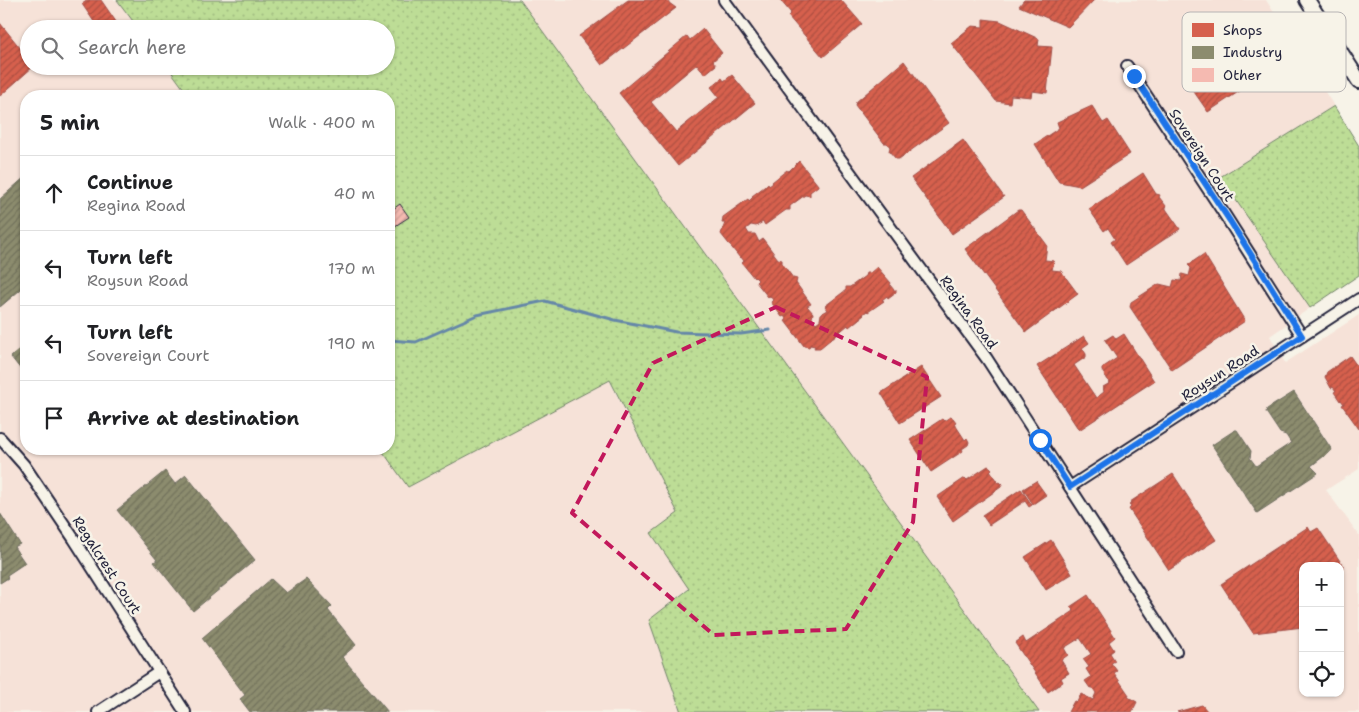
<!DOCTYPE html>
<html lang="en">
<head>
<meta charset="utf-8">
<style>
  :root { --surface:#fff; --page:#f6f6f6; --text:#202124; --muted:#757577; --line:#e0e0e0 }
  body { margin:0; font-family:"Shantell Sans",sans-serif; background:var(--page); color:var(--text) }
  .controls { position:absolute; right:15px; bottom:15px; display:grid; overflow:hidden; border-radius:10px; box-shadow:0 1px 4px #0004 }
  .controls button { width:45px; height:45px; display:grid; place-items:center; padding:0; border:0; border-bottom:1px solid var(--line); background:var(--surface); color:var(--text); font:25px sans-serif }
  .stop { position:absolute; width:15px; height:15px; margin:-11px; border:4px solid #1a73e8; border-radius:50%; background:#fff }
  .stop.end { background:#1a73e8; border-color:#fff; box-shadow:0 1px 5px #0008 }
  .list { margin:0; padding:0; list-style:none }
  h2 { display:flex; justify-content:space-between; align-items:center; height:65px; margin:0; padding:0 20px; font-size:21px }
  h2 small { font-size:16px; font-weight:400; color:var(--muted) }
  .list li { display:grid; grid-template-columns:32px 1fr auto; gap:15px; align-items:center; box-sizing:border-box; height:75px; padding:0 20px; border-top:1px solid var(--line) }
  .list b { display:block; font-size:19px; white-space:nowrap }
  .list p { margin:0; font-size:16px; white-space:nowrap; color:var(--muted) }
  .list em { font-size:16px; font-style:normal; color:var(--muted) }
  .icon { flex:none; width:28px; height:28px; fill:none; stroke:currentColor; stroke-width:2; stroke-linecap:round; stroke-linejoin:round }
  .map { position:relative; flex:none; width:1359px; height:712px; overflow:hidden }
  .search { position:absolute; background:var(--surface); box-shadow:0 1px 4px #0004; left:20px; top:20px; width:375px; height:55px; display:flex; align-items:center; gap:12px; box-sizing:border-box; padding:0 18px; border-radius:28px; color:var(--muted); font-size:19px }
  .panel { position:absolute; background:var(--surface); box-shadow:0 1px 4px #0004; left:20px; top:90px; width:375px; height:365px; border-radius:20px }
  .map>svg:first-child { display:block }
  .built { fill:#f6e2d8; fill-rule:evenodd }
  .green { fill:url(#green-dots); stroke:#708068 }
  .shops { fill:url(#shops-hatch); stroke:#a04d48 }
  .industry { fill:url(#industry-hatch); stroke:#6c6c5f }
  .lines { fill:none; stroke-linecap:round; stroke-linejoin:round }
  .stream { stroke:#6587a8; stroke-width:3 }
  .building { fill:url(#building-hatch); stroke:#22223b }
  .street-casing { stroke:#22223b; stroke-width:14 }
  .secondary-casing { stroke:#22223b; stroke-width:18 }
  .street { stroke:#f7f3e8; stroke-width:10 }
  .secondary { stroke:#f7f3e8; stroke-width:14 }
  .route { stroke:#1a73e8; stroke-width:6 }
  .marked { fill:none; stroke:#c2185b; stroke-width:4; stroke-dasharray:10 6; stroke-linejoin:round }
  .labels { text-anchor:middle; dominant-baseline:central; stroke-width:5; stroke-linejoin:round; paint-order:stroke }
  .street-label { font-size:14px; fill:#22223b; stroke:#f7f3e8 }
  .key { fill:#f7f3e8; stroke:#b7b4b4; stroke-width:1 }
  .key-label { font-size:14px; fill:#22223b }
</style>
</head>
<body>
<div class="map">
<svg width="1359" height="712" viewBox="0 0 1359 712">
  <defs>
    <pattern id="green-dots" width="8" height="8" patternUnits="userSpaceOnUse" patternTransform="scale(1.25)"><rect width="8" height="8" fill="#bddd96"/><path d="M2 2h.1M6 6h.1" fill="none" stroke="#a2bd82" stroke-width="1.8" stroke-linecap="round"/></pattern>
    <pattern id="shops-hatch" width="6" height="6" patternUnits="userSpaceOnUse" patternTransform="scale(1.25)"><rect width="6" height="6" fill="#d6604d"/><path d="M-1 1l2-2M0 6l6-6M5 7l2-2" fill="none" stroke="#ad4f41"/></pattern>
    <pattern id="industry-hatch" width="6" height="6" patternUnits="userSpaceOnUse" patternTransform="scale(1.25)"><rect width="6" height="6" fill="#8c8c6e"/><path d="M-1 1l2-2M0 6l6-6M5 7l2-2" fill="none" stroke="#72725c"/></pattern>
    <pattern id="building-hatch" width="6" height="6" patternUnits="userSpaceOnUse" patternTransform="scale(1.25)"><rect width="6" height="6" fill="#f5bab1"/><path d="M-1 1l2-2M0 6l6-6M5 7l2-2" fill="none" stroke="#d2a099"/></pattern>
  </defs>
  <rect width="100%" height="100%" fill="#f7f3e8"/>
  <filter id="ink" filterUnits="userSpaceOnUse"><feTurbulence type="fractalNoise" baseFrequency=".02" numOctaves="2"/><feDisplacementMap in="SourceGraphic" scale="10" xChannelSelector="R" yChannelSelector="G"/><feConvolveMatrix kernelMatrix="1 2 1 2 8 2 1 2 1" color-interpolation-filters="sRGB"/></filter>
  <g filter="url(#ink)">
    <g class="built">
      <path d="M0 0H117L139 29H29V66H167L189 96H26V449H381L409 487 609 380 678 513 651 533 689 588 649 621 681 712H0Z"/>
      <path d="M520 0H1266L1334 106 1220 177 1310 308 1270 336 1285 363 1359 315V469L1326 490 1359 535V712H1039ZM1303 566H1340V693H1303Z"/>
    </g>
    <g class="green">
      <path d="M117 0H520L1039 712H681L649 620 689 589 651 533 678 513 610 380 408 487 381 449H389V96H189L167 66H386V29H139Z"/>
      <path d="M1334 106 1359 146V275L1310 308 1220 177Z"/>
    </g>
    <g class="shops">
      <path d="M88 0H101L121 29H99L82 4Z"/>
      <path d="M628 0H665L676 8 602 65 579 36Z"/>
      <path d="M780 0H841L862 24 823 57 788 16 791 13Z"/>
      <path d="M1024 0H1094L1068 27 1019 6Z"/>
      <path d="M983 19 1000 21 1039 39 1038 46 1052 47 1047 93 1032 91 1031 97 1011 95 1010 103 996 101 951 43 972 26 983 27Z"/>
      <path d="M0 23 29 59V66H34L0 96Z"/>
      <path d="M703 29 722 53 713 61 716 65 705 74 697 64 651 102 676 132 719 97 711 87 722 78 724 81 732 75 755 103 678 166 619 93 687 36 690 40Z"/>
      <path d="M1233 29 1264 75 1208 112 1183 76 1190 72 1183 62Z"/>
      <path d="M904 61 949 123 899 159H896L889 151 890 147 887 143H884L855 105 856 102Z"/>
      <path d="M1092 106 1103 123 1108 120 1130 154 1080 186 1059 182 1035 144 1059 128 1057 122Z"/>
      <path d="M963 140 1004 197 952 234 911 178Z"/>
      <path d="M799 161 818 185V186L810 192V196L805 195 790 206V210H786L765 225 763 222 756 226 751 225 746 229 749 234H755L759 242 763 239 778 259 782 260V263L793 278 797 279 796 283 811 304 807 306 813 313 812 318 816 323 820 320 821 314 828 310 825 306 846 290V287H850L865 276 866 273H870L877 267 891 283 890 285 894 290H896V292L888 298 887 296 882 300 884 301 868 312 867 311 863 314 864 315 849 327 848 325 820 348H814L815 346 810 345 809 347 804 346 785 321 787 320 784 316 782 317 771 302 773 300 770 296 768 297 756 282 758 280 755 277 754 278 742 263 744 261 741 257 740 258 721 234 725 223H722L723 217 748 199 749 201 753 197 752 196 768 184 769 186 773 183 772 182 787 170 788 172Z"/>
      <path d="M1143 173 1156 194 1160 195 1159 197 1166 206V209L1180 229 1126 265 1111 242 1115 239 1108 228 1104 231 1089 209Z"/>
      <path d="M1018 210H1021L1047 245 1045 260 1054 261 1052 270 1061 271 1078 294 1026 332 965 249Z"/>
      <path d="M1204 254 1245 321 1172 370 1130 307 1131 302 1159 284 1172 287 1174 280 1181 281 1182 274 1189 276 1191 268 1188 265Z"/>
      <path d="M1124 334 1154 381 1079 430 1037 366 1084 336 1089 343 1082 348 1086 354V357L1074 365 1096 398 1104 392 1103 387 1110 383 1102 371V368L1117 358 1105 340 1113 335 1116 339Z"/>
      <path d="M1350 356 1359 369V429L1342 405 1344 404 1341 400 1340 401 1334 392 1336 391 1333 387 1331 388 1325 377 1327 372Z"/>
      <path d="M921 367 941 397 900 423 881 393Z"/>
      <path d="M950 417 953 418 956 422 954 423 965 440 967 438 969 442 968 445 962 449 963 451 931 472 910 440 942 419 944 421Z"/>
      <path d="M988 466 990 467 992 469 990 471 998 483 1000 482 1002 484 1001 487 953 521 937 497 965 478 967 480Z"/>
      <path d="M1173 474 1216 540 1169 570 1129 509 1131 507 1129 504 1131 503 1130 502Z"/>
      <path d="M1036 481 1046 495 1033 504 1023 489Z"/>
      <path d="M1021 489 1032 505 1029 507 1025 501 989 525 982 515Z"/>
      <path d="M1308 527 1311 532 1318 528 1344 567 1340 572V566H1303V627L1253 633 1221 584Z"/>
      <path d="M1051 540 1072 574 1046 590 1025 557Z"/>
      <path d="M1088 595 1115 637 1109 642 1114 650 1110 653 1115 661 1111 663 1117 671 1114 673 1129 695 1128 697 1137 702 1132 712H1068L1074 701 1077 702 1081 694 1093 700 1096 693 1092 687 1090 688 1085 681 1091 677 1086 669 1089 667 1083 659 1091 654 1080 638 1064 648 1068 655 1061 660 1069 673 1061 678 1063 682 1048 692 1015 643 1023 637 1026 643 1074 611 1070 607Z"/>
      <path d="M1202 705 1208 712H1177Z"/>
    </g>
    <g class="industry">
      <path d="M26 176V285L0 307V199Z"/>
      <path d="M26 344V376L11 357Z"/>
      <path d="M1294 392 1332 450 1311 466 1318 473 1257 513 1212 445 1235 430H1237L1251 451 1250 458 1256 466 1291 443 1286 435 1280 433 1266 412 1267 409Z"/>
      <path d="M165 471 175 484 186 475 255 560 193 611 154 562 157 560 117 510Z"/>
      <path d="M0 513 20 544 14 547 25 563 7 575 8 578 0 583Z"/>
      <path d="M271 579 286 593 306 579 332 606 328 610 356 645 342 657 388 712H250L240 699 245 695 202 638Z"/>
    </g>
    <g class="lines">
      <path class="stream" d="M389 340 416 342 477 315 545 301 615 320 676 332 741 334 770 330"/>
    </g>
    <path class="building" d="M400 204 409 217 389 230V212Z"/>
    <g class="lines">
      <g class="street-casing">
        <g id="street">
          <path d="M724 0 987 359 1176 651"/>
          <path d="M1127 66 1221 209 1302 336"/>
          <path d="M0 438 24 465 74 539 185 712"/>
          <path d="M1070 487 1359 299"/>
          <path d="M98 712 159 672"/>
        </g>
      </g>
      <g class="secondary-casing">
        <path id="secondary" d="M1307 0 1359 81"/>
      </g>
      <use href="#street" class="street"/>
      <use href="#secondary" class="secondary"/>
    </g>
  </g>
  <g class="lines" filter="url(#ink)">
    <path class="route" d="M1040 440 1070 487 1302 336 1230 221 1134 76"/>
  </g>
  <path class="marked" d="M776 307 927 377 913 522 846 629 714 635 572 513 653 363Z"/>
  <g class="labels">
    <g class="street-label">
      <text transform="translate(1202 155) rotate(57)">Sovereign Court</text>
      <text transform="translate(969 312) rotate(54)">Regina Road</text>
      <text transform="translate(1220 373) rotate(-33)">Roysun Road</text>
      <text transform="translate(107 565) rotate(57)">Regalcrest Court</text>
    </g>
  </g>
  <rect x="1182" y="12" width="164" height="80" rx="8" class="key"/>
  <rect x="1192" y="23" width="22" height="14" fill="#d6604d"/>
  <rect x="1192" y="46" width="22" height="13" fill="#8c8c6e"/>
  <rect x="1192" y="68" width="22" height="14" fill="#f5bab1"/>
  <g class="key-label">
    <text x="1223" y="35">Shops</text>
    <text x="1223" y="57">Industry</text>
    <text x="1223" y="80">Other</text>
  </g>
</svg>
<div class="controls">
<button>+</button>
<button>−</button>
<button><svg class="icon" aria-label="locate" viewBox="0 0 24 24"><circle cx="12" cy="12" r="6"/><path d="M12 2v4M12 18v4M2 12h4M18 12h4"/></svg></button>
</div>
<div class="stop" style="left:1040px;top:440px"></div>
<div class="stop end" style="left:1134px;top:76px"></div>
<div class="search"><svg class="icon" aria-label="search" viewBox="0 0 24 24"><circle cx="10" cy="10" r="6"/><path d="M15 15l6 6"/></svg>Search here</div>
<section class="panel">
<h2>5 min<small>Walk · 400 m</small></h2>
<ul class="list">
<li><svg class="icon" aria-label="ahead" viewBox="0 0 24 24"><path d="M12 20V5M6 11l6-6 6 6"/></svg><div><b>Continue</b><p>Regina Road</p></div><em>40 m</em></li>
<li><svg class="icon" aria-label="left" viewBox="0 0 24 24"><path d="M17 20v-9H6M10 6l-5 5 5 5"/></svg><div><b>Turn left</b><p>Roysun Road</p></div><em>170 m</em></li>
<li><svg class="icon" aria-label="left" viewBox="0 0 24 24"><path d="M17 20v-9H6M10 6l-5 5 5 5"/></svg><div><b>Turn left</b><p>Sovereign Court</p></div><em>190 m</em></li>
<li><svg class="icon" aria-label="arrive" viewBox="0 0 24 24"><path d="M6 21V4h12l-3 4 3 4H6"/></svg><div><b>Arrive at destination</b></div></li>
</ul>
</section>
</div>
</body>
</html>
